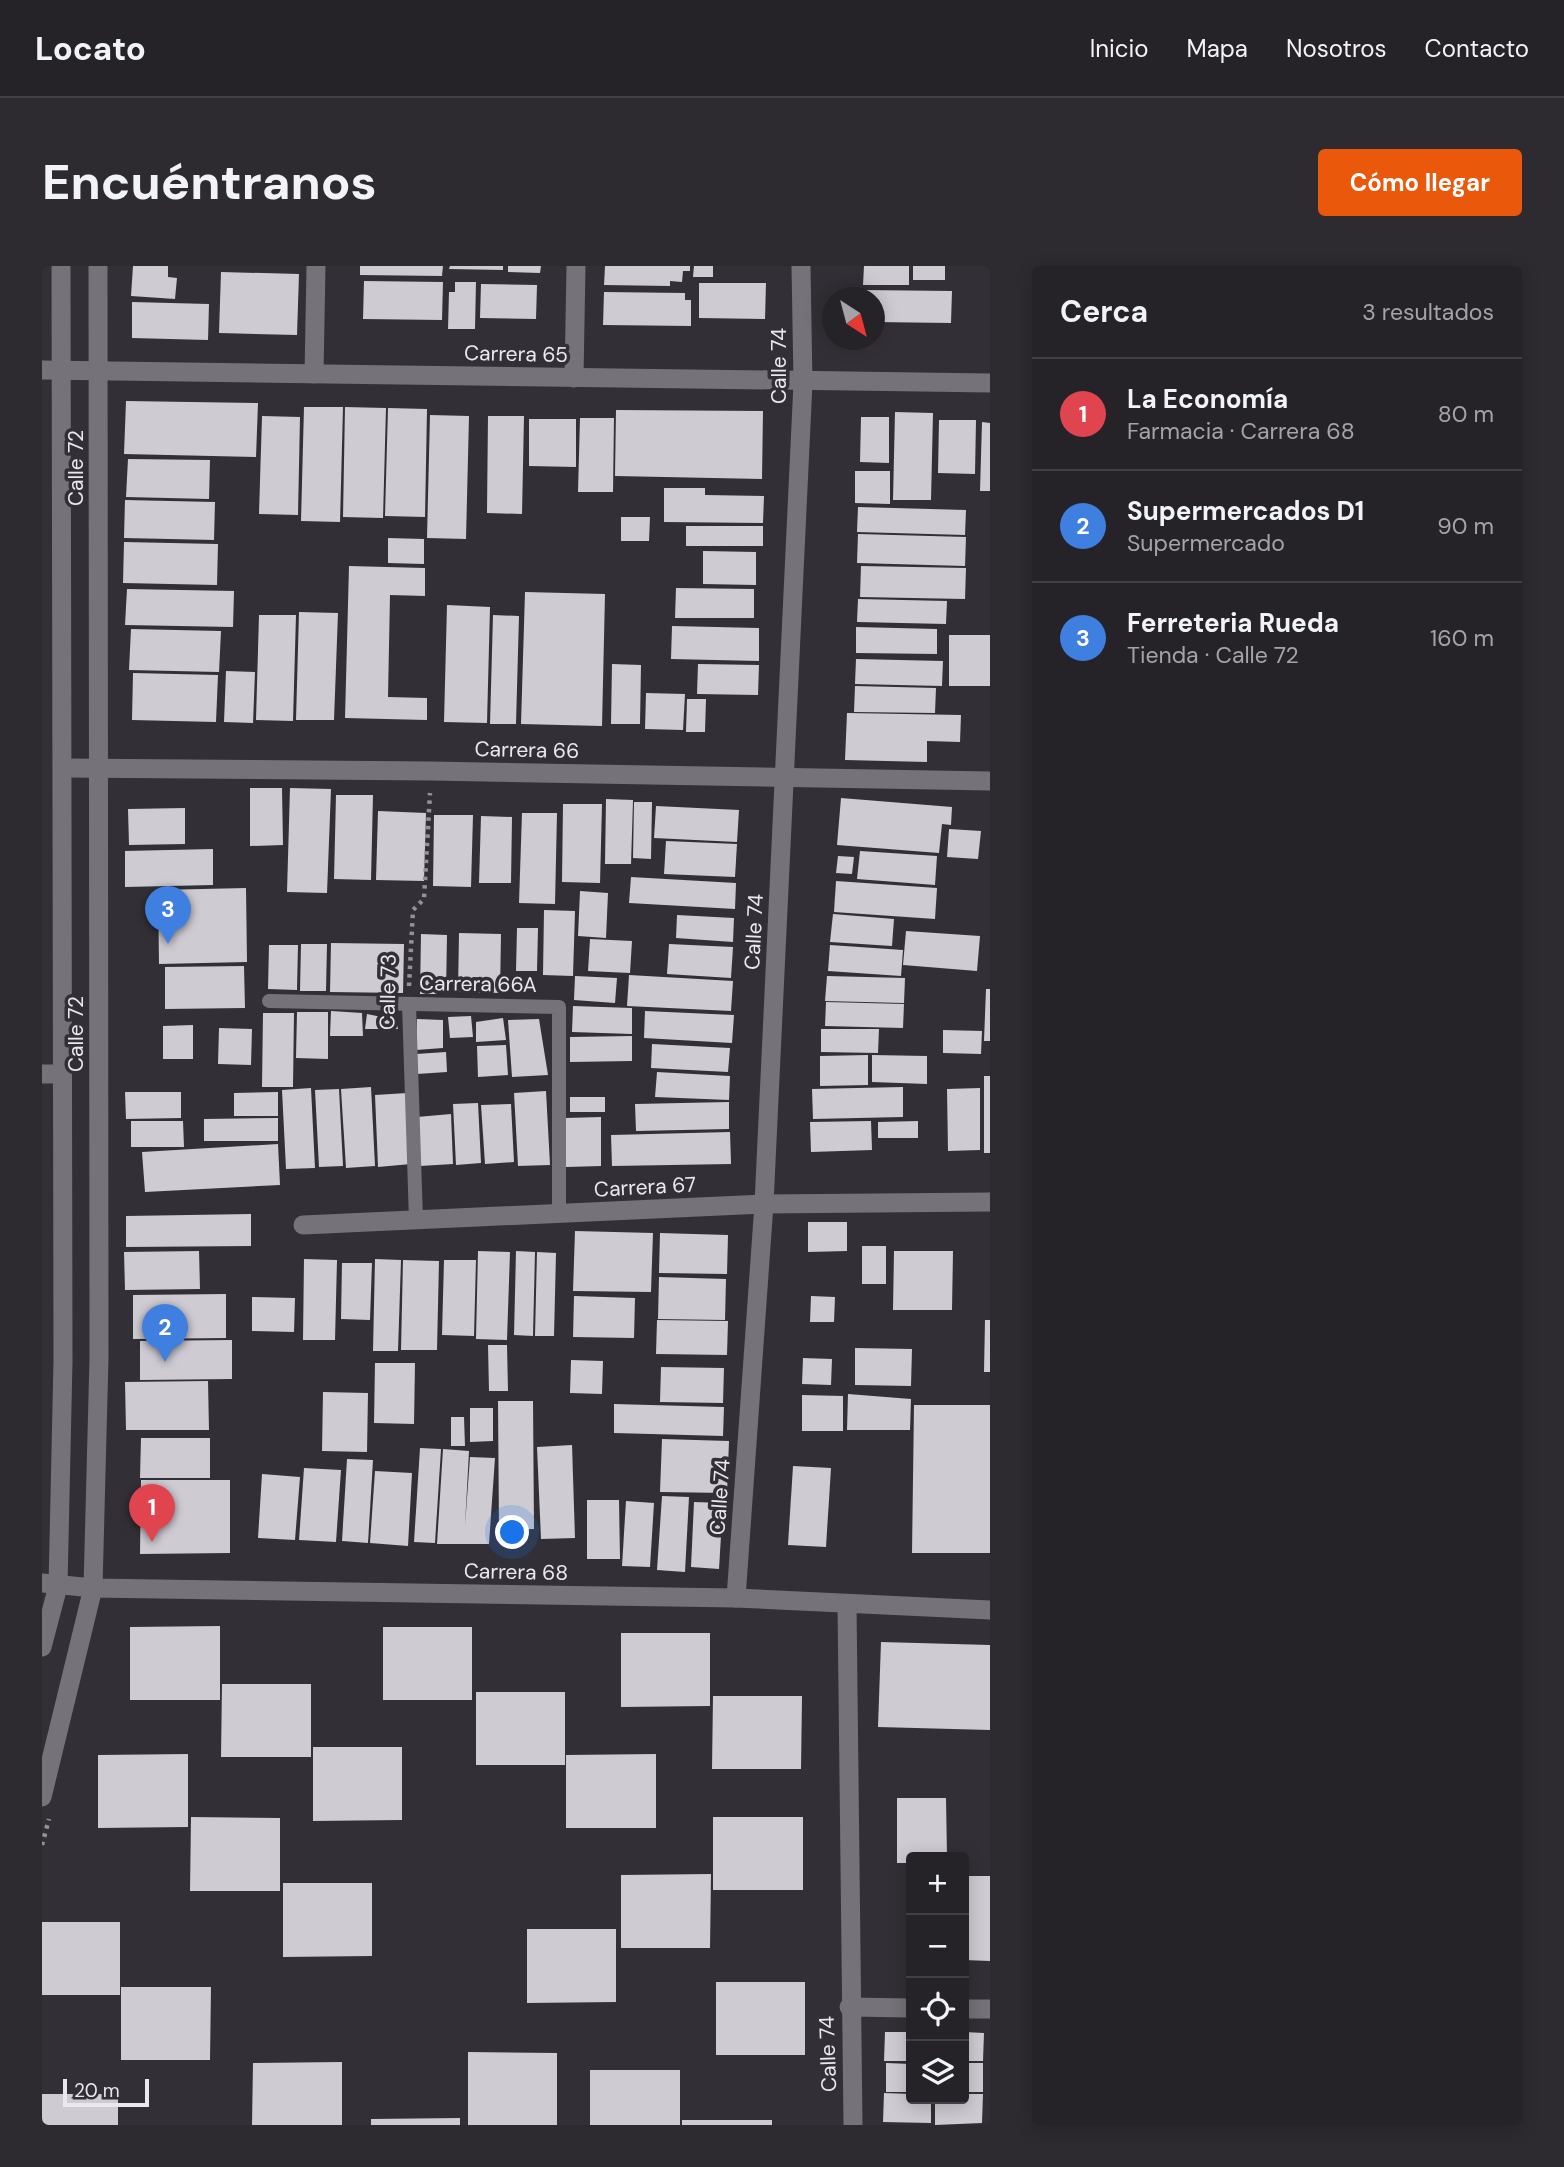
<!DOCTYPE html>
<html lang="es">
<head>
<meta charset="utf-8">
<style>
  :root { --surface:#262328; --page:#2e2b30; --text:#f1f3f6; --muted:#a4a4a8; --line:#424045; --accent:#ea580c }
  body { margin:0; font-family:"DM Sans",sans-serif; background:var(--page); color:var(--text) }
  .controls { position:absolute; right:21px; bottom:21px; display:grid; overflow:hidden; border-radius:7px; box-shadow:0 4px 18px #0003 }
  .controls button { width:63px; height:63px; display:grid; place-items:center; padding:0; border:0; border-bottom:2px solid var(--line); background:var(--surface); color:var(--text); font:35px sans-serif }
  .compass { position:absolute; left:780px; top:21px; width:63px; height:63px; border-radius:50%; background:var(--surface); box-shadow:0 4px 18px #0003; rotate:144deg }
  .scale { position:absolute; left:21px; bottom:18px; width:86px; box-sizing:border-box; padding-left:7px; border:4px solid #eae8ec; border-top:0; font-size:19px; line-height:24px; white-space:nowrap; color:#eae8ec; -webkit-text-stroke:5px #332f36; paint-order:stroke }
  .you { position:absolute; left:471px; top:1267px; width:24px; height:24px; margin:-18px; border:5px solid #fff; border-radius:50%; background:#1a73e8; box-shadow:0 0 0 10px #1a73e833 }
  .badge { display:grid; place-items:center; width:46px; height:46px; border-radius:50%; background:var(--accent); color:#fff; font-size:23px; font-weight:700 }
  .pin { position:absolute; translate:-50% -58px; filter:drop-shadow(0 2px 4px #0008) }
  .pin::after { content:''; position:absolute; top:37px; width:24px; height:21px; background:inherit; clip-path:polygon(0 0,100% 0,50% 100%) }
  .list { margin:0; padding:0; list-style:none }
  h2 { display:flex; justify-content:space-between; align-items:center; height:91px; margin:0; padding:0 28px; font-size:30px }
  h2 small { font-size:23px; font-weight:400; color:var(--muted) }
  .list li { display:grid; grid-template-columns:46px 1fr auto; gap:21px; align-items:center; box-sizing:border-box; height:112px; padding:0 28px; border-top:2px solid var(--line) }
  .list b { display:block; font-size:26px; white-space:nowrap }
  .list p { margin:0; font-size:23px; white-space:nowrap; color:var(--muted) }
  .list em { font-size:23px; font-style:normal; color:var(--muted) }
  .icon { flex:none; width:38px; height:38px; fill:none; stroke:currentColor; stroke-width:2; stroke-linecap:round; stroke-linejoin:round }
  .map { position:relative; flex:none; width:948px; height:1859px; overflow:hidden; border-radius:7px }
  header { display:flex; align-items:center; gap:42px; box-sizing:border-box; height:98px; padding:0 35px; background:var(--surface); border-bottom:2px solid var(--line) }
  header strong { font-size:33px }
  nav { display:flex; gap:38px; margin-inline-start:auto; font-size:24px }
  .intro { display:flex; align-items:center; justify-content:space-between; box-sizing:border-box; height:168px; padding:0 42px }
  h1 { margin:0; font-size:49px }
  .button { padding:18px 32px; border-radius:7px; background:var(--accent); color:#fff; font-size:24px; font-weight:700 }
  main { display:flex; gap:42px; padding:0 42px }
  aside { flex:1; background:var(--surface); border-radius:7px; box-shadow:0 4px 18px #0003 }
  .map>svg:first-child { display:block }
  .building { fill:#cecbd3 }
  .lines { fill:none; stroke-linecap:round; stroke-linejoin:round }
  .path { stroke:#949197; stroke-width:4.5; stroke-dasharray:3.5 5; stroke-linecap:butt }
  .service { stroke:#757279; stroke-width:14 }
  .minor { stroke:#757279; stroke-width:19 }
  .secondary { stroke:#757279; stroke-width:19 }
  .labels { text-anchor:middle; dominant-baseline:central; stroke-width:7; stroke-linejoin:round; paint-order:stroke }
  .street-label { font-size:21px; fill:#eae8ec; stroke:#332f36 }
</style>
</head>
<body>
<header>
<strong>Locato</strong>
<nav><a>Inicio</a><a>Mapa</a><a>Nosotros</a><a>Contacto</a></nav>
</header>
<div class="intro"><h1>Encuéntranos</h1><a class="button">Cómo llegar</a></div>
<main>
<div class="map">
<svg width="948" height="1859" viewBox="0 0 948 1859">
  <rect width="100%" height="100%" fill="#332f36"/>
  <g class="building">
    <path d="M91 0H126V11L135 12 133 33 89 30Z"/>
    <path d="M318 0H401L400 10 318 9Z"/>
    <path d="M408 0H461V4L407 3Z"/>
    <path d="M466 0H499L498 7 466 6Z"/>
    <path d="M563 0H648V5H641L640 16 628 15V20L562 19Z"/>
    <path d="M652 0H671V11H651Z"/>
    <path d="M822 0H867V19H821Z"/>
    <rect x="871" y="0" width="32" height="14"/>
    <path d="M179 6 257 8 255 69 177 67Z"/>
    <path d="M322 15 401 16 400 54 321 53Z"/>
    <path d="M413 16H434L433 63H406L407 26H413Z"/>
    <path d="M657 17H724L723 53 657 52Z"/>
    <path d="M439 18 495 19 494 53 438 52Z"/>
    <path d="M821 24 910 25 909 57 832 56V32H821Z"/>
    <path d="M562 26 643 27V34H649V60L561 59Z"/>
    <path d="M90 36 167 38 166 74 90 72Z"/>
    <path d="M84 135 216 137 214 191 82 188Z"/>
    <path d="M262 141H301L298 256 259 255Z"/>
    <path d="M303 141 344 142 341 252 301 251Z"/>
    <path d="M346 142 385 143 383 251 343 250Z"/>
    <path d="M574 144 721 145 720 213 573 210Z"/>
    <path d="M853 146 891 147 889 234H851Z"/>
    <path d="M388 149 427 150 424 273 385 272Z"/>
    <path d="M220 150 258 151 256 249 217 248Z"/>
    <path d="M446 150H482L480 248 445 247Z"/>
    <path d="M819 151H847V197L818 196Z"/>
    <path d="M538 152H572L571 226H536Z"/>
    <path d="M487 153H534V201L487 200Z"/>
    <path d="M897 154H934L933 208 896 207Z"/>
    <path d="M940 156 948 157V225H938Z"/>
    <path d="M86 193 168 194 167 233 84 231Z"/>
    <path d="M813 205H848V238L813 237Z"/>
    <path d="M622 222H663V229L722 230 721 257 622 256Z"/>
    <path d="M83 234 173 236 172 274 82 272Z"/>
    <path d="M816 241 924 244 923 269 815 266Z"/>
    <path d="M579 251H608L607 275H579Z"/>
    <rect x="644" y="260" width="77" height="20"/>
    <path d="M816 268 924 271 923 300 815 297Z"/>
    <path d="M346 272 382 273V298L346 297Z"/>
    <path d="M82 276 176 278 175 319 81 317Z"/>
    <path d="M661 285 714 286V319L661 318Z"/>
    <path d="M307 300 383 302V330L348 329 346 431 385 432V454L303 452Z"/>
    <path d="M819 300 924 302 923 333 818 331Z"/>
    <path d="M634 322 712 323V352H633Z"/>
    <path d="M85 323 192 325 191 361 83 359Z"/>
    <path d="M483 326 563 328 560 460 479 458Z"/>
    <path d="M816 333 905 335 904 358 815 356Z"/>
    <path d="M405 339 448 341 445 457 402 456Z"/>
    <path d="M257 346 296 347 292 454H254Z"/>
    <path d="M217 349H254L251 455 214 454Z"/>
    <path d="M451 349 477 350 474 458H448Z"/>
    <path d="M630 360 717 362V395L629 393Z"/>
    <path d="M814 361 895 363V388L814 387Z"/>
    <path d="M89 363 179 365 177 406 87 404Z"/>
    <rect x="907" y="369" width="41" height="51"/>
    <path d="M814 393 901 395 900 420 813 418Z"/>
    <path d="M570 398 599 399 598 458H569Z"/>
    <path d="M656 398 717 399 716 429 655 428Z"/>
    <path d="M184 405 213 406 211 457 182 456Z"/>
    <path d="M91 407 176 409 174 456 90 454Z"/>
    <path d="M813 420 894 422 893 447 812 446Z"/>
    <path d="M604 427 643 428 641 464 603 463Z"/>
    <path d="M645 433H664L663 466H644Z"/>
    <path d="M805 447 919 449 918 476 885 475V496L803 494Z"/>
    <path d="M208 522H240L241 579 208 580Z"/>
    <path d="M248 522 289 523 285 627 245 626Z"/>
    <path d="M294 529H331L329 614 292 613Z"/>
    <path d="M799 532 910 541 909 559 900 558 897 587 795 579Z"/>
    <path d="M564 533 591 534 589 598H563Z"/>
    <path d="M592 536H610L609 593 591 592Z"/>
    <path d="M521 538H560L558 617 520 616Z"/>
    <path d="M614 540 697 544 695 576 612 572Z"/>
    <path d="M143 542V578L87 579 86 543Z"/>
    <path d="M336 545 384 547 382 615 334 614Z"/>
    <path d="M480 547H515L513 638 477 637Z"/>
    <path d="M392 549H431L429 621 391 620Z"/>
    <path d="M439 550 470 551 469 617H437Z"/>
    <path d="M907 563 939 565 936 593 905 591Z"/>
    <path d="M624 575 695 578 693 611 622 608Z"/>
    <path d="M171 583V619L83 621V585Z"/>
    <path d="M818 585 895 590 893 619 815 613Z"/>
    <path d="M796 590 812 591 810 608 794 607Z"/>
    <path d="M589 611 694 617 693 643 587 637Z"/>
    <path d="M794 615 895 622 893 653 792 646Z"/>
    <path d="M204 622 205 696 117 698 116 624Z"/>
    <path d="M538 625 566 627 564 672 536 670Z"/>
    <path d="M502 644 533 645 531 710 501 709Z"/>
    <path d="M791 648 852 653 850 680 788 676Z"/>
    <path d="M635 649 692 652 691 676 634 672Z"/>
    <path d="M475 662H496L495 705H474Z"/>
    <path d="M864 665 938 670 935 705 861 699Z"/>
    <path d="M417 667 459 668 458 727 416 726Z"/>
    <path d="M379 668 405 669 404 728H378Z"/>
    <path d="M548 673 590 675 588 707 546 705Z"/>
    <path d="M289 677 362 678 361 727 288 726Z"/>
    <path d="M259 678H285L284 725H258Z"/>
    <path d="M627 678 691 681 689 712 625 708Z"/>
    <path d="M227 679H256L255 724 226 723Z"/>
    <path d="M788 679 861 684 859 710 786 705Z"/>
    <path d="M202 700 203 742 123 743V701Z"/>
    <path d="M587 709 691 715 689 745 585 740Z"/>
    <path d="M533 710 575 712 573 737 532 734Z"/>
    <path d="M785 710 863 712 862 737 783 735Z"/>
    <path d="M944 723H948V775H942Z"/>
    <path d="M784 736 862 738 861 762 783 760Z"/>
    <path d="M531 740 590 742V768L530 766Z"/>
    <path d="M289 745 320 747 321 770H288Z"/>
    <path d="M603 745 692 749 690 777 602 772Z"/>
    <path d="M255 746H286V793L254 792Z"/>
    <path d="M221 747H252L251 821H220Z"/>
    <path d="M325 748 354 754 356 763H323Z"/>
    <path d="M429 750 431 771 408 772 406 751Z"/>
    <path d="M461 752 464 774 434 776V756Z"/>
    <path d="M375 753 401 754V782L374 784Z"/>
    <path d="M497 753 506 809 470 811 466 754Z"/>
    <path d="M151 759V793H121V760Z"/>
    <path d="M177 762 210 763 209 799 176 798Z"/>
    <path d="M779 763H837L836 787 779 786Z"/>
    <path d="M901 764 940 765 939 788 901 787Z"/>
    <path d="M590 770V795L528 796V771Z"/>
    <path d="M610 778 688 782 686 806 609 802Z"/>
    <path d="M464 779 466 809 436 811 435 780Z"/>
    <path d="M404 786 405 806 375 808 374 788Z"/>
    <path d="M826 789V819L778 820V790Z"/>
    <path d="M830 789 885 790V818L830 816Z"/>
    <path d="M615 806 688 810 687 834 613 831Z"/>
    <rect x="942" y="810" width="6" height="77"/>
    <path d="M329 821 333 900 304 902 299 823Z"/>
    <path d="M861 821V851L771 853 770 823Z"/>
    <path d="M269 822 273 902 244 903 240 824Z"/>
    <path d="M938 822V884L906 885 905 823Z"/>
    <path d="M297 823 301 900 277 901 273 824Z"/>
    <path d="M504 825 508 899 476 900 472 827Z"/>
    <path d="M83 826H139V852L84 853Z"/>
    <path d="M236 826V850H192V827Z"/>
    <path d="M365 827 369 898 336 901 333 829Z"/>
    <rect x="528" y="831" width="35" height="15"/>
    <path d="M687 836V863L594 865 593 838Z"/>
    <path d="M436 837 439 897 414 899 411 838Z"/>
    <path d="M469 838 472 896 443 898 439 839Z"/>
    <path d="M409 848 411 898 378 900 375 851Z"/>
    <path d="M559 851V900L524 901 523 852Z"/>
    <path d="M236 852V875H162V853Z"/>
    <path d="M89 855H141L142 881H89Z"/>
    <path d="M829 855 830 884 769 886 768 856Z"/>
    <path d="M876 855V872H836V856Z"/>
    <path d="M688 866 689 898 570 900 569 869Z"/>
    <path d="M236 878 238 919 103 926 100 886Z"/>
    <path d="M209 948V980L84 981V950Z"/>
    <path d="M766 956H805V985L766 986Z"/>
    <path d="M533 965 611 967 609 1026 531 1025Z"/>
    <path d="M618 967 686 969 685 1008 617 1007Z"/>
    <rect x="820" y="980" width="24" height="38"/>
    <path d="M157 985 158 1023 83 1024 82 986Z"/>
    <path d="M436 985 468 986 465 1074 434 1073Z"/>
    <path d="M474 985 493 986 491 1070 472 1069Z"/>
    <path d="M852 985H911L910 1044H851Z"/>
    <path d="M495 986 514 987 512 1070H493Z"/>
    <path d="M262 993 295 994 293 1074H261Z"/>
    <path d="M333 993 359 994 356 1085H331Z"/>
    <path d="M361 994 397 995 395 1084H359Z"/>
    <path d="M402 994H434L432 1070 400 1069Z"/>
    <path d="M300 997H330L328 1054 299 1053Z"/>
    <path d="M617 1011 684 1013 683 1054 616 1053Z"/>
    <path d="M184 1028V1072L91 1073V1029Z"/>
    <path d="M532 1030 593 1032 592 1072 531 1071Z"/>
    <path d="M769 1030 793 1031 792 1056H768Z"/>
    <path d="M210 1031 253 1032 252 1066 210 1065Z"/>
    <path d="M615 1054 686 1055 685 1089 614 1088Z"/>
    <path d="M943 1054H948V1106H942Z"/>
    <path d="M190 1074V1113L98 1114V1075Z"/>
    <path d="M446 1079H465L466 1125H447Z"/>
    <path d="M813 1082 870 1083 869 1120 813 1119Z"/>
    <path d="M761 1092 790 1093 789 1119 760 1118Z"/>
    <path d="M529 1094 561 1095 560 1128 528 1127Z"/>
    <path d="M333 1097H373L372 1158 332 1157Z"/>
    <path d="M619 1101 682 1102 681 1137 618 1136Z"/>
    <path d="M166 1115 167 1164H84L83 1116Z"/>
    <path d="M281 1126 326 1127 325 1186 280 1185Z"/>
    <path d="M806 1128 869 1133 868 1164H805Z"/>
    <path d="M760 1129 801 1130V1165H760Z"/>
    <path d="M456 1135H491L492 1263 457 1264Z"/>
    <path d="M572 1138 682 1141 681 1170 572 1167Z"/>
    <path d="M872 1139H948V1287H870Z"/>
    <path d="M428 1142H451V1175L428 1176Z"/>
    <path d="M409 1151H422L423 1180H409Z"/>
    <path d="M99 1172H168V1212H98Z"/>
    <path d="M620 1173 687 1175 685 1227 618 1226Z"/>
    <path d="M530 1179 533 1272 499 1273 495 1181Z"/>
    <path d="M378 1182 399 1183 393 1277 372 1276Z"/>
    <path d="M401 1183 427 1185 423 1260 428 1191 453 1192 447 1278H395Z"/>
    <path d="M305 1193 331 1194 326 1277 300 1275Z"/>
    <path d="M751 1200 789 1202 784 1281 746 1279Z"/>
    <path d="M262 1202 299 1204 294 1276 257 1274Z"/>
    <path d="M333 1205 370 1207 366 1280 328 1277Z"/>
    <path d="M220 1208 258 1211 253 1274 216 1272Z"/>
    <path d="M99 1214H188V1287L98 1288Z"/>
    <path d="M620 1230 647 1231 643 1306 615 1304Z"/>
    <path d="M545 1234H577L578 1293H545Z"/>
    <path d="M584 1235 612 1237 608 1301 580 1300Z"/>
    <path d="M652 1236 681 1237 677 1303 649 1301Z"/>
    <path d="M178 1360V1434H88V1361Z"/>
    <rect x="341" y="1361" width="89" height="73"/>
    <path d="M579 1367H668V1440L579 1441Z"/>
    <path d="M839 1376 948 1379V1464L836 1461Z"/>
    <path d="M180 1418H269V1491H179Z"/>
    <rect x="434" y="1426" width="89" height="73"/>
    <path d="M671 1430H760L759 1503H670Z"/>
    <path d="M271 1481H360V1554L271 1555Z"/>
    <path d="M146 1488V1561L56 1562V1489Z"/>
    <path d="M614 1488V1562H524V1489Z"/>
    <path d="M855 1532H904L905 1591H869V1597H855Z"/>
    <path d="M149 1551 238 1552V1625H148Z"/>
    <rect x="671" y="1551" width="90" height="73"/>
    <path d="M669 1608 668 1682H579V1609Z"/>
    <path d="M922 1610H948V1695L922 1694Z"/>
    <path d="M241 1617H330V1690L241 1691Z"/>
    <rect x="0" y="1656" width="78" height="73"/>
    <path d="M485 1663H574V1736L485 1737Z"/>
    <rect x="674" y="1716" width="89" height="73"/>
    <path d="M79 1721H169L168 1794H79Z"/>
    <path d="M843 1766H869V1795H842Z"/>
    <path d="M922 1766 942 1767 941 1795H922Z"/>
    <path d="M426 1786 515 1787V1859H426Z"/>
    <path d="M300 1796V1859H210L211 1797Z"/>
    <path d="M844 1797 869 1798V1826H844Z"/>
    <rect x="922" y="1797" width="19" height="29"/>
    <rect x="548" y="1804" width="90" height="55"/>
    <path d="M842 1827 869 1828V1833H889V1857L841 1856Z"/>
    <rect x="0" y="1828" width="76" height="31"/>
    <path d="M922 1828H941L940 1857 893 1859V1833H922Z"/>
    <path d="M418 1852V1859H329V1853Z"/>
    <rect x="640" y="1854" width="90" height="5"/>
  </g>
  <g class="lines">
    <g class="path">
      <path d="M367 720 371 644 382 633 388 527"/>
      <path d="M0 1579 7 1553"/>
    </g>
    <g class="service">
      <path d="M227 735 517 741V948"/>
      <path d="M367 738 374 954"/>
    </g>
    <g class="minor">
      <path d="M0 104 948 117"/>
      <path d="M272 108 274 0"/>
      <path d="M532 112 534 0"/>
      <path d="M21 502 389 505 948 515"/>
      <path d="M0 808H19"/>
      <path d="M261 959 722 938 948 936"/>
      <path d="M0 1317 51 1322 694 1332 948 1344"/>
      <path d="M694 1332 722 938 761 117 759 0"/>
      <path d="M805 1338 811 1859"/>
      <path d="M807 1741 869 1742"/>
      <path d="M922 1743H948"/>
    </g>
    <g class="secondary">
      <path d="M0 1381 16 1320 21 1095 19 0"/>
      <path d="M0 1531 51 1322 57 1092 56 0"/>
    </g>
  </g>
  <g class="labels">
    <g class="street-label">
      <text transform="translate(474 88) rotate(1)">Carrera 65</text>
      <text transform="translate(737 100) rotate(-90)">Calle 74</text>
      <text transform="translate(34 202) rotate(-90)">Calle 72</text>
      <text transform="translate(485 484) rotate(1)">Carrera 66</text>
      <text transform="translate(712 666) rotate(-87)">Calle 74</text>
      <text transform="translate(436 718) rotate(1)">Carrera 66A</text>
      <text transform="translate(346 726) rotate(-89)">Calle 73</text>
      <text transform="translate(34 768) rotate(-90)">Calle 72</text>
      <text transform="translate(603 921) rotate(-3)">Carrera 67</text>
      <text transform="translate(678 1231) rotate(-86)">Calle 74</text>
      <text transform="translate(474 1306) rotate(1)">Carrera 68</text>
      <text transform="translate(786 1788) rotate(-92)">Calle 74</text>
    </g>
  </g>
</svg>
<div class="controls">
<button>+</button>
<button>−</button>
<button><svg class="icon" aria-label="locate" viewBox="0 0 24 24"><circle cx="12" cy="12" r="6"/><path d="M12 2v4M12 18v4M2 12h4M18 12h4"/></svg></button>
<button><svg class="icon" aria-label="layers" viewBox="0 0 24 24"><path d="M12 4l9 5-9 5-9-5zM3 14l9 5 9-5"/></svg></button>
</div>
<svg class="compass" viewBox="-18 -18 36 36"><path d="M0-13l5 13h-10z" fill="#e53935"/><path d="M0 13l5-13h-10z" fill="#a4a4a8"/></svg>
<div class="scale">20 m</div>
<div class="you"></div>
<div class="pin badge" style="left:110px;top:1276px;background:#e0444e">1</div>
<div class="pin badge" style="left:123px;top:1096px;background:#3f7fe0">2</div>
<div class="pin badge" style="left:126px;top:678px;background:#3f7fe0">3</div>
</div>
<aside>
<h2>Cerca<small>3 resultados</small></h2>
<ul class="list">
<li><span class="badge" style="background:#e0444e">1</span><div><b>La Economía</b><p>Farmacia · Carrera 68</p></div><em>80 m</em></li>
<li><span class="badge" style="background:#3f7fe0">2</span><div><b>Supermercados D1</b><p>Supermercado</p></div><em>90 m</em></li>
<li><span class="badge" style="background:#3f7fe0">3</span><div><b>Ferreteria Rueda</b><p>Tienda · Calle 72</p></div><em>160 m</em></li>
</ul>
</aside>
</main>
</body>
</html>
